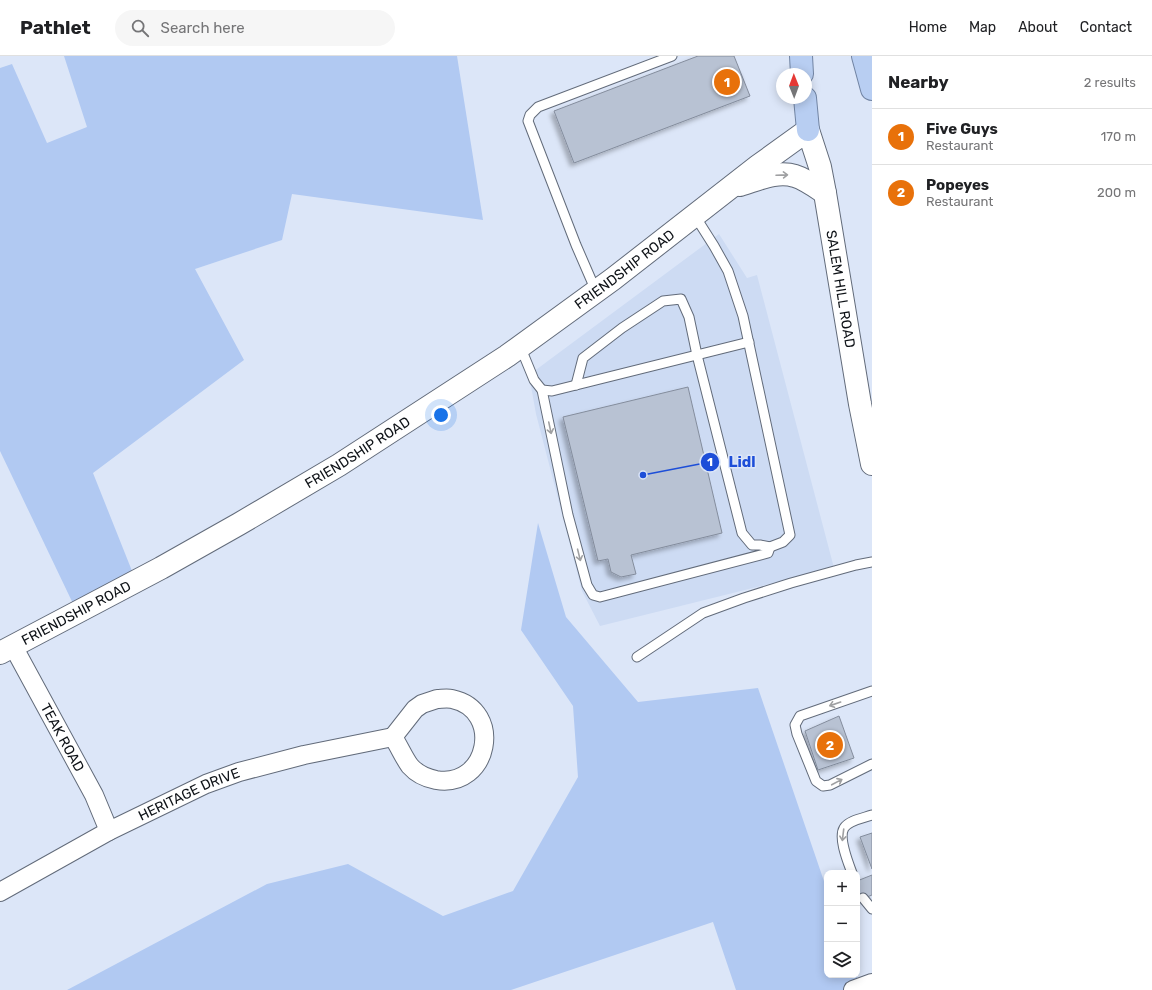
<!DOCTYPE html>
<html lang="en">
<head>
<meta charset="utf-8">
<style>
  :root { --surface:#fff; --page:#f6f6f6; --text:#202124; --muted:#757577; --line:#e0e0e0; --accent:#111827 }
  body { margin:0; font-family:Rubik,sans-serif; background:var(--page); color:var(--text) }
  .controls { position:absolute; right:12px; bottom:12px; display:grid; overflow:hidden; border-radius:8px; box-shadow:0 2px 10px #0003 }
  .controls button { width:36px; height:36px; display:grid; place-items:center; padding:0; border:0; border-bottom:1px solid var(--line); background:var(--surface); color:var(--text); font:20px sans-serif }
  .compass { position:absolute; left:776px; top:12px; width:36px; height:36px; border-radius:50%; background:var(--surface); box-shadow:0 2px 10px #0003; rotate:359deg }
  .you { position:absolute; left:441px; top:359px; width:14px; height:14px; margin:-10px; border:3px solid #fff; border-radius:50%; background:#1a73e8; box-shadow:0 0 0 6px #1a73e833 }
  .badge { display:grid; place-items:center; width:26px; height:26px; border-radius:50%; background:var(--accent); color:#fff; font-size:13px; font-weight:700 }
  .pin { position:absolute; translate:-50% -50%; border:2px solid #fff; box-shadow:0 1px 4px #0006 }
  .list { margin:0; padding:0; list-style:none }
  h2 { display:flex; justify-content:space-between; align-items:center; height:52px; margin:0; padding:0 16px; font-size:17px }
  h2 small { font-size:13px; font-weight:400; color:var(--muted) }
  .list li { display:grid; grid-template-columns:26px 1fr auto; gap:12px; align-items:center; box-sizing:border-box; height:56px; padding:0 16px; border-top:1px solid var(--line) }
  .list b { display:block; font-size:15px; white-space:nowrap }
  .list p { margin:0; font-size:13px; white-space:nowrap; color:var(--muted) }
  .list em { font-size:13px; font-style:normal; color:var(--muted) }
  .icon { flex:none; width:22px; height:22px; fill:none; stroke:currentColor; stroke-width:2; stroke-linecap:round; stroke-linejoin:round }
  .map { position:relative; flex:none; width:872px; height:934px; overflow:hidden }
  header { display:flex; align-items:center; gap:24px; box-sizing:border-box; height:56px; padding:0 20px; background:var(--surface); border-bottom:1px solid var(--line) }
  header strong { font-size:19px }
  nav { display:flex; gap:22px; margin-inline-start:auto; font-size:14px }
  .search { width:280px; height:36px; background:var(--page); display:flex; align-items:center; gap:10px; box-sizing:border-box; padding:0 14px; border-radius:22px; color:var(--muted); font-size:15px }
  main { display:flex }
  aside { flex:1; background:var(--surface) }
  .map>svg:first-child { display:block }
  .built { fill:#cddbf3 }
  .green { fill:#b1c9f2 }
  .building { fill:#b8c2d3; stroke:#848d9d; filter:url(#shadow) }
  .lines { fill:none; stroke-linecap:round; stroke-linejoin:round }
  .service-casing { stroke:#626b7a; stroke-width:11 }
  .minor-casing { stroke:#626b7a; stroke-width:20 }
  .tertiary-casing { stroke:#626b7a; stroke-width:24 }
  .trunk-casing { stroke:#7184a3; stroke-width:24 }
  .service { stroke:#fff; stroke-width:9 }
  .minor { stroke:#fff; stroke-width:18 }
  .tertiary { stroke:#fff; stroke-width:22 }
  .trunk { stroke:#b8cef2; stroke-width:22 }
  .oneway { stroke:#9fa0a2 }
  .labels { text-anchor:middle; dominant-baseline:central; stroke-width:3; stroke-linejoin:round; paint-order:stroke }
  .street-label { font-size:14px; fill:#0e1217; stroke:#dce6f8 }
  .leader { fill:none; stroke:#1d4ed8; stroke-width:1.5 }
  .callout-dot { fill:#1d4ed8; stroke:#dce6f8; stroke-width:1.5 }
  .mark-label { font-size:12px; text-anchor:middle; font-weight:bold; fill:#fff }
  .callout-label { font-size:15px; text-anchor:middle; font-weight:bold; fill:#1d4ed8; stroke:#dce6f8; stroke-width:3; stroke-linejoin:round; paint-order:stroke }
</style>
</head>
<body>
<header>
<strong>Pathlet</strong>
<div class="search"><svg class="icon" aria-label="search" viewBox="0 0 24 24"><circle cx="10" cy="10" r="6"/><path d="M15 15l6 6"/></svg>Search here</div>
<nav><a>Home</a><a>Map</a><a>About</a><a>Contact</a></nav>
</header>
<main>
<div class="map">
<svg width="872" height="934" viewBox="0 0 872 934">
  <defs>
    <filter id="shadow"><feDropShadow dx="-3.5" dy="3.5" stdDeviation="2" flood-color="#0004"/></filter>
  </defs>
  <rect width="100%" height="100%" fill="#dce6f8"/>
  <path class="built" d="M719 178 747 222 757 219 834 512 600 570 582 535 536 358 529 319Z"/>
  <g class="green">
    <path d="M64 0H457L483 164 292 138 282 184 195 213 244 304 93 417 138 530 78 558 0 395V12L12 8 47 87 87 71Z"/>
    <path d="M538 467 566 561 638 646 758 632 827 834V919H856L860 929 847 934H736L713 866 511 934H67L267 828 348 808 443 860 513 835 578 721 573 650 521 574Z"/>
  </g>
  <g class="building">
    <path d="M698 0H734L750 40 574 107 554 55Z"/>
    <path d="M688 331 722 477 631 499 636 518 621 521 611 516 608 503 598 505 563 361Z"/>
    <path d="M839 660 854 702 818 714 805 675Z"/>
    <path d="M872 777V813L860 781Z"/>
    <path d="M872 819V839L857 845V825Z"/>
  </g>
  <g class="lines">
    <g class="service-casing">
      <g id="service">
        <path d="M695 160 714 190 728 215 743 260 790 479 783 486 770 491"/>
        <path d="M596 235 576 189 528 65 530 59 538 51 672 0"/>
        <path d="M520 290 534 324 542 334 568 459 587 529 593 539 600 541 768 497 770 491 760 489H752L742 477 697 299 689 261 681 243 663 245 622 272 583 302 576 329"/>
        <path d="M542 334 552 335 749 286"/>
        <path d="M637 601 703 557 744 542 791 527 856 509 872 506"/>
        <path d="M872 635 800 660 795 669 797 678 816 725 823 730 830 729 872 708"/>
        <path d="M852 817C848 806 838 782 844 772 849 764 864 762 872 759"/>
        <path d="M863 842 872 853"/>
      </g>
    </g>
    <g class="minor-casing">
      <g id="minor">
        <path id="s1" d="M13 590 94 739 109 775"/>
        <path d="M437 643C441 643 447 642 452 643 504 654 489 733 436 724 426 722 417 718 410 710 404 702 399 690 393 681L415 653 422 648Z"/>
        <path id="s2" d="M0 836 109 775 206 728 239 716 304 699 393 681"/>
        <path d="M853 934 872 927"/>
      </g>
    </g>
    <g class="tertiary-casing">
      <g id="tertiary">
        <path d="M740 129C757 124 777 114 795 120 805 123 816 131 825 137"/>
        <path id="s3" d="M0 597 161 512 239 468 339 409 507 300 613 223 758 110 808 74 820 111 825 137 860 348 872 408"/>
      </g>
    </g>
    <g class="trunk-casing">
      <g id="trunk">
        <path d="M801 0 802 18"/>
        <path d="M863 0 872 33"/>
        <path d="M805 42 808 74"/>
      </g>
    </g>
    <use href="#service" class="service"/>
    <use href="#minor" class="minor"/>
    <use href="#tertiary" class="tertiary"/>
    <use href="#trunk" class="trunk"/>
  </g>
  <defs><path id="oneway-shaft" d="M-6 0H5M1.5-3L5.5 0L1.5 3" fill="none" stroke-width="1.6" stroke-linecap="round" stroke-linejoin="round"/></defs>
  <g class="oneway">
    <use href="#oneway-shaft" transform="translate(782 119) rotate(-2)"/>
    <use href="#oneway-shaft" transform="translate(550 372) rotate(78)"/>
    <use href="#oneway-shaft" transform="translate(579 499) rotate(76)"/>
    <use href="#oneway-shaft" transform="translate(835 648) rotate(161)"/>
    <use href="#oneway-shaft" transform="translate(837 726) rotate(-28)"/>
    <use href="#oneway-shaft" transform="translate(843 779) rotate(97)"/>
  </g>
  <g class="labels">
    <g class="street-label">
      <text stroke="none"><textPath href="#s3" startOffset="734">FRIENDSHIP ROAD</textPath></text>
      <text stroke="none"><textPath href="#s3" startOffset="1127">SALEM HILL ROAD</textPath></text>
      <text stroke="none"><textPath href="#s3" startOffset="410">FRIENDSHIP ROAD</textPath></text>
      <text stroke="none"><textPath href="#s3" startOffset="86">FRIENDSHIP ROAD</textPath></text>
      <text stroke="none"><textPath href="#s1" startOffset="104">TEAK ROAD</textPath></text>
      <text stroke="none"><textPath href="#s2" startOffset="213">HERITAGE DRIVE</textPath></text>
    </g>
  </g>
  <path class="leader" d="M643 419L710 406"/>
  <g class="callout-dot">
    <circle cx="643" cy="419" r="4"/>
    <circle cx="710" cy="406" r="10"/>
  </g>
  <g class="mark-label">
    <text x="710" y="410">1</text>
  </g>
  <g class="callout-label">
    <text x="742" y="411">Lidl</text>
  </g>
</svg>
<div class="controls">
<button>+</button>
<button>−</button>
<button><svg class="icon" aria-label="layers" viewBox="0 0 24 24"><path d="M12 4l9 5-9 5-9-5zM3 14l9 5 9-5"/></svg></button>
</div>
<svg class="compass" viewBox="-18 -18 36 36"><path d="M0-13l5 13h-10z" fill="#e53935"/><path d="M0 13l5-13h-10z" fill="#757577"/></svg>
<div class="you"></div>
<div class="pin badge" style="left:727px;top:26px;background:#e8710a">1</div>
<div class="pin badge" style="left:830px;top:689px;background:#e8710a">2</div>
</div>
<aside>
<h2>Nearby<small>2 results</small></h2>
<ul class="list">
<li><span class="badge" style="background:#e8710a">1</span><div><b>Five Guys</b><p>Restaurant</p></div><em>170 m</em></li>
<li><span class="badge" style="background:#e8710a">2</span><div><b>Popeyes</b><p>Restaurant</p></div><em>200 m</em></li>
</ul>
</aside>
</main>
</body>
</html>
